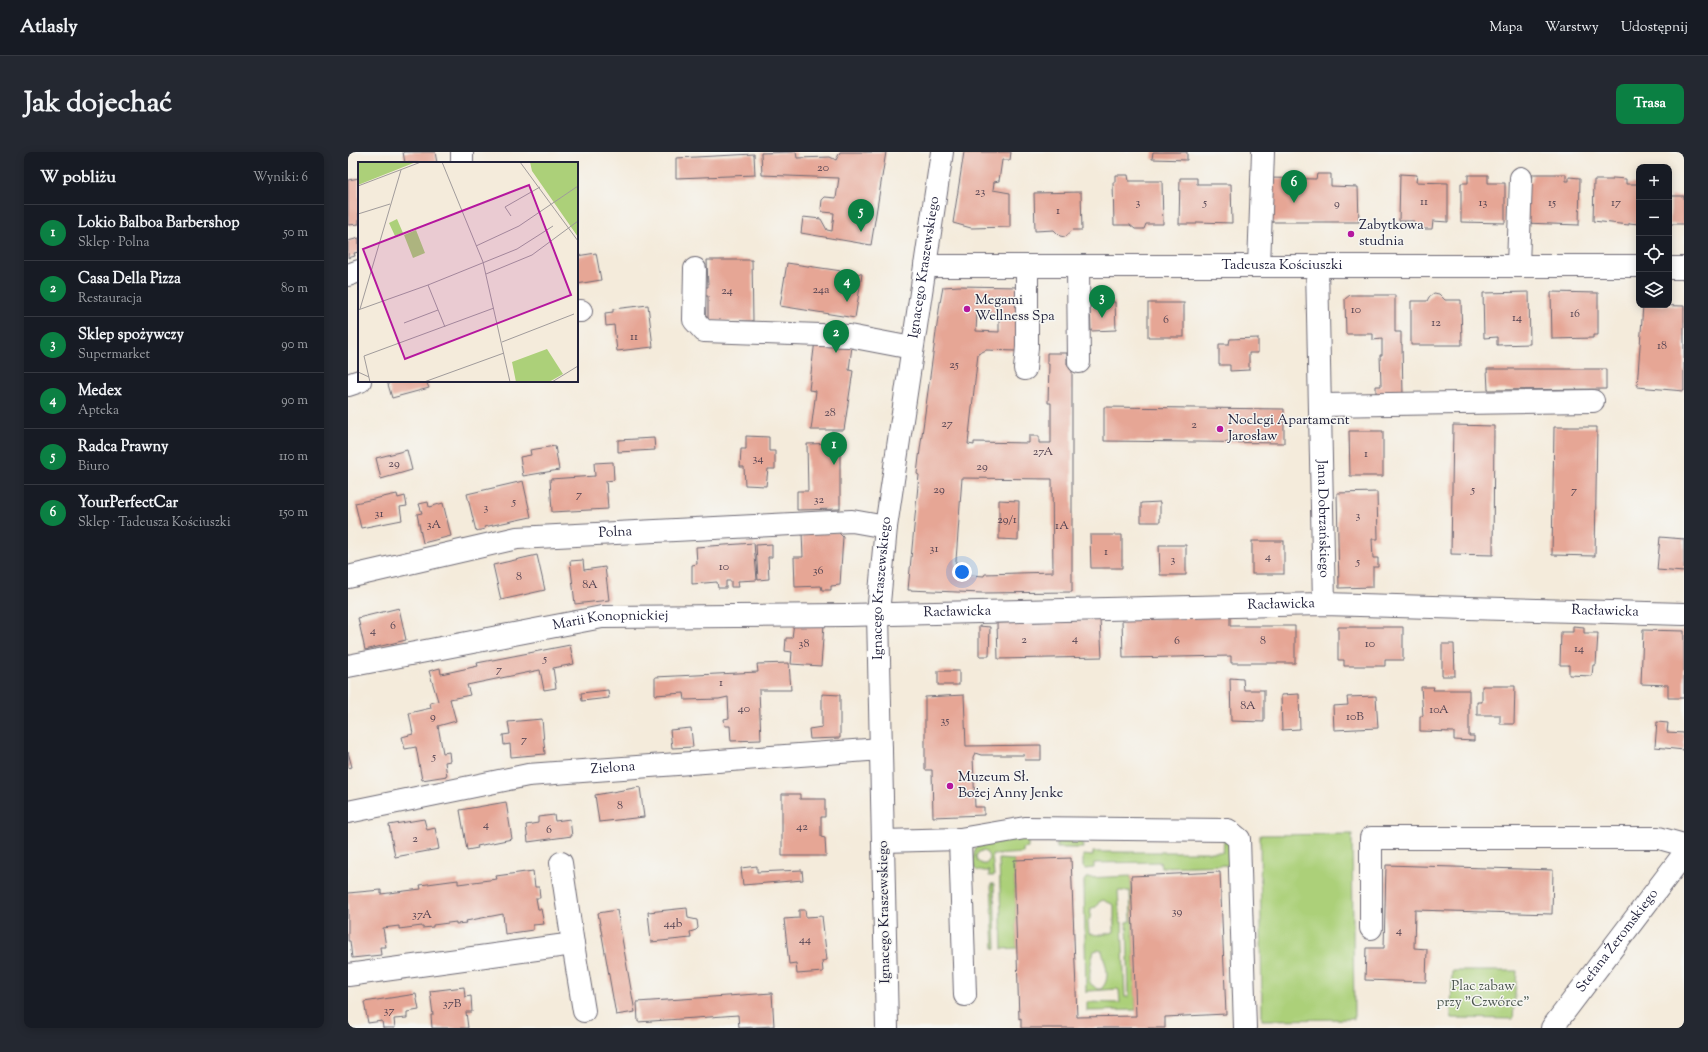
<!DOCTYPE html>
<html lang="pl">
<head>
<meta charset="utf-8">
<style>
  :root { --surface:#171b24; --page:#242831; --text:#f1f3f6; --muted:#9ea1a6; --line:#363941; --accent:#0b8043 }
  body { margin:0; font-family:"Sorts Mill Goudy",serif; background:var(--page); color:var(--text) }
  .controls { position:absolute; right:12px; top:12px; display:grid; overflow:hidden; border-radius:8px; box-shadow:0 2px 10px #0003 }
  .controls button { width:36px; height:36px; display:grid; place-items:center; padding:0; border:0; border-bottom:1px solid var(--line); background:var(--surface); color:var(--text); font:20px sans-serif }
  .you { position:absolute; left:614px; top:420px; width:14px; height:14px; margin:-10px; border:3px solid #fff; border-radius:50%; background:#1a73e8; box-shadow:0 0 0 6px #1a73e833 }
  .badge { display:grid; place-items:center; width:26px; height:26px; border-radius:50%; background:var(--accent); color:#fff; font-size:13px; font-weight:700 }
  .pin { position:absolute; translate:-50% -33px; filter:drop-shadow(0 1px 2px #0008) }
  .pin::after { content:''; position:absolute; top:21px; width:14px; height:12px; background:inherit; clip-path:polygon(0 0,100% 0,50% 100%) }
  .list { margin:0; padding:0; list-style:none }
  h2 { display:flex; justify-content:space-between; align-items:center; height:52px; margin:0; padding:0 16px; font-size:17px }
  h2 small { font-size:13px; font-weight:400; color:var(--muted) }
  .list li { display:grid; grid-template-columns:26px 1fr auto; gap:12px; align-items:center; box-sizing:border-box; height:56px; padding:0 16px; border-top:1px solid var(--line) }
  .list b { display:block; font-size:15px; white-space:nowrap }
  .list p { margin:0; font-size:13px; white-space:nowrap; color:var(--muted) }
  .list em { font-size:13px; font-style:normal; color:var(--muted) }
  .icon { flex:none; width:22px; height:22px; fill:none; stroke:currentColor; stroke-width:2; stroke-linecap:round; stroke-linejoin:round }
  .map { position:relative; flex:none; width:1336px; height:876px; overflow:hidden; border-radius:8px }
  header { display:flex; align-items:center; gap:24px; box-sizing:border-box; height:56px; padding:0 20px; background:var(--surface); border-bottom:1px solid var(--line) }
  header strong { font-size:19px }
  nav { display:flex; gap:22px; margin-inline-start:auto; font-size:14px }
  .intro { display:flex; align-items:center; justify-content:space-between; box-sizing:border-box; height:96px; padding:0 24px }
  h1 { margin:0; font-size:28px }
  .button { padding:10px 18px; border-radius:8px; background:var(--accent); color:#fff; font-size:14px; font-weight:700 }
  main { display:flex; gap:24px; padding:0 24px }
  aside { flex:1; background:var(--surface); border-radius:8px; box-shadow:0 2px 10px #0003 }
  .map>svg:first-child { display:block }
  .green { fill:#acd079; stroke:#67795a; fill-rule:evenodd }
  .building { fill:#e6a695; fill-rule:evenodd }
  .lines { fill:none; stroke-linecap:round; stroke-linejoin:round }
  .minor-casing { stroke:#6c6873; stroke-width:24 }
  .minor { stroke:#fff; stroke-width:22 }
  .poi-dot { fill:#b5179e; stroke:#f6f6f2; stroke-width:1.5 }
  .labels { text-anchor:middle; dominant-baseline:central; stroke-width:3; stroke-linejoin:round; paint-order:stroke }
  .number-label { font-size:12px; fill:#534352 }
  .poi-label { font-size:14px; fill:#22223b; stroke:#f6f6f2; text-anchor:start }
  .street-label { font-size:14px; fill:#22223b; stroke:#f6f6f2 }
  .park-label { font-size:14px; fill:#4b564e; stroke:#f6f6f2 }
  .inset-road { fill:none; stroke:#a09b9b; stroke-width:1 }
  .view { fill:#b5179e; fill-opacity:0.15; stroke:#b5179e; stroke-width:2 }
  .inset-edge { fill:none; stroke:#22223b; stroke-width:2 }
</style>
</head>
<body>
<header>
<strong>Atlasly</strong>
<nav><a>Mapa</a><a>Warstwy</a><a>Udostępnij</a></nav>
</header>
<div class="intro"><h1>Jak dojechać</h1><a class="button">Trasa</a></div>
<main>
<aside>
<h2>W pobliżu<small>Wyniki: 6</small></h2>
<ul class="list">
<li><span class="badge">1</span><div><b>Lokio Balboa Barbershop</b><p>Sklep · Polna</p></div><em>50 m</em></li>
<li><span class="badge">2</span><div><b>Casa Della Pizza</b><p>Restauracja</p></div><em>80 m</em></li>
<li><span class="badge">3</span><div><b>Sklep spożywczy</b><p>Supermarket</p></div><em>90 m</em></li>
<li><span class="badge">4</span><div><b>Medex</b><p>Apteka</p></div><em>90 m</em></li>
<li><span class="badge">5</span><div><b>Radca Prawny</b><p>Biuro</p></div><em>110 m</em></li>
<li><span class="badge">6</span><div><b>YourPerfectCar</b><p>Sklep · Tadeusza Kościuszki</p></div><em>150 m</em></li>
</ul>
</aside>
<div class="map">
<svg width="1336" height="876" viewBox="0 0 1336 876">
  <rect width="100%" height="100%" fill="#f6f6f2"/>
  <filter id="ink" filterUnits="userSpaceOnUse"><feTurbulence type="fractalNoise" baseFrequency=".025" numOctaves="2"/><feDisplacementMap in="SourceGraphic" scale="8" xChannelSelector="R" yChannelSelector="G"/><feConvolveMatrix kernelMatrix="1 2 1 2 8 2 1 2 1" color-interpolation-filters="sRGB"/></filter>
  <filter id="wash" filterUnits="userSpaceOnUse"><feTurbulence type="fractalNoise" baseFrequency=".012" numOctaves="4" result="noise"/><feDisplacementMap in="SourceGraphic" scale="16" xChannelSelector="R" yChannelSelector="G"/><feGaussianBlur stdDeviation="0.9" result="paint"/><feColorMatrix in="noise" values="0 0 0 0 0 0 0 0 0 0 0 0 0 0 0 0 0 1.4 0 .05"/><feComposite in="paint" operator="in"/></filter>
  <g filter="url(#wash)">
    <rect width="100%" height="100%" fill="#f4ebdb"/>
    <g class="green">
      <path d="M1004 682 1006 867 914 868 912 683Z"/>
      <path d="M680 684V696L675 697V701L644 703 646 724H641V719H630L626 716 625 705 628 695ZM635 699 639 701 642 707 638 712H634L629 709 628 704 631 700Z"/>
      <path d="M708 684 734 687 735 696H709Z"/>
      <path d="M876 687H881L883 713 813 715 812 710 746 711V716L737 717 735 715V703L745 704V700H875Z"/>
      <path d="M651 707 666 708 669 796 654 797Z"/>
      <path d="M783 724 788 858 739 859V850L772 851 771 838 769 837 740 839 738 841 736 729 738 726ZM770 739H782L783 769 779 770 781 845H777L774 770H772ZM755 748 766 753V780L753 783 741 782 740 769 742 766 743 756 748 755 751 750ZM750 798 754 799C757 812 764 826 753 837H749L742 831C741 819 743 810 746 799Z"/>
      <path d="M643 732H646L648 797H646Z"/>
      <path d="M1104 819H1169L1165 867 1103 866Z"/>
    </g>
    <g id="blocks">
      <g class="building">
        <path d="M55 0H87L89 11H57Z"/>
        <path d="M448 0 449 6 482 5 488 8 492 0H538L523 93 453 81 455 65 473 67 479 78 484 79 486 61 475 60 473 57 474 48 477 45 488 46 491 26 414 23 413 1Z"/>
        <path d="M616 0H663L662 8H654L651 29 646 30 645 38 662 41V75L623 76 605 71Z"/>
        <path d="M805 0H839V8L804 7Z"/>
        <path d="M406 2 407 23 328 26V6Z"/>
        <path d="M969 22H983V34L1010 35 1011 70H919L921 26 968 27Z"/>
        <path d="M1052 22 1069 23 1068 30 1100 31V70L1085 69 1084 77H1066V69H1051Z"/>
        <path d="M1185 22H1218V29H1221V25L1232 26 1231 73 1176 71 1177 30H1184Z"/>
        <path d="M767 23H780L781 29H814L815 72H798L796 77H787L782 73H766L765 30H767Z"/>
        <path d="M1120 23H1140V31H1157V71L1113 70V31H1120Z"/>
        <path d="M11 26V72L0 73V28Z"/>
        <path d="M832 26H849V32H883L884 71 849 70V72H831Z"/>
        <path d="M1265 26 1278 27V32H1291V72L1281 71V73L1245 69 1246 28H1265Z"/>
        <path d="M733 40 734 78H725L717 85 712 84 706 78 687 79 686 41Z"/>
        <path d="M1323 44H1336V72H1322Z"/>
        <path d="M11 86V100L6 101 7 104 0 106V89Z"/>
        <path d="M248 101 253 128 229 132V104Z"/>
        <path d="M359 108H404L405 169H360V144H354V135H360Z"/>
        <path d="M439 111 514 122 507 166 432 154Z"/>
        <path d="M611 134 670 135 668 199 638 198 630 202 620 292 626 293V290L681 291V284H691V291H703V251H700L701 212H699V201H719V212L724 213V440L634 441 560 438 571 323 569 322 571 305 592 151 595 135ZM629 161H651V180L628 179ZM614 326 704 327 705 420 637 422 636 424 607 422Z"/>
        <path d="M1181 140 1182 192 1149 193V185L1136 186 1135 141Z"/>
        <path d="M1203 140 1250 141V183H1245V186L1204 187Z"/>
        <path d="M1086 141 1091 142 1097 148H1113L1114 193H1063V149H1079L1081 145Z"/>
        <path d="M1002 143H1047V180H1053V192H1054L1055 244H1028V234H1033L1032 203H1034V187L1025 188V182H998L997 147Z"/>
        <path d="M767 150 768 178 743 179 742 154H747L746 151Z"/>
        <rect x="800" y="151" width="36" height="34"/>
        <path d="M300 153 305 195 269 199 266 173 258 174 257 161 265 160V157Z"/>
        <path d="M1295 153 1336 154V239L1289 235Z"/>
        <path d="M910 186V201H901V218L882 219V213H871V192H881L882 187Z"/>
        <path d="M467 188 504 194 501 218 505 219 496 278H463L468 239 461 238Z"/>
        <path d="M1139 217H1258V237L1140 238Z"/>
        <path d="M39 229H78L81 236 44 246Z"/>
        <path d="M756 255 936 257V291L756 289Z"/>
        <path d="M1105 273 1146 274 1145 403 1103 402Z"/>
        <path d="M1206 275H1249L1247 404 1204 403Z"/>
        <path d="M1001 279H1035V324H1002Z"/>
        <path d="M398 284 421 285V299H427V317H420L418 334 397 333 396 315H392L393 297H398Z"/>
        <path d="M306 286 307 298 270 300V288Z"/>
        <path d="M492 291V357L449 358V339H460L459 292Z"/>
        <path d="M207 294 211 318 175 324 172 305 183 303 182 298Z"/>
        <path d="M59 298 64 318 33 327 28 306Z"/>
        <path d="M265 310 266 328 258 329 260 357 204 360 202 327 247 324 246 311Z"/>
        <path d="M175 329 183 365 136 375 137 377 128 379 119 342Z"/>
        <path d="M1029 340 1030 387H1024L1025 406H1030V415H1025V435L991 436 989 341Z"/>
        <path d="M49 342 50 346 57 344 59 354 52 355 54 368 13 376 7 351Z"/>
        <path d="M651 348 671 349 670 388 651 387Z"/>
        <path d="M80 350 81 355 95 351 103 384 75 391 69 362 74 361 71 352Z"/>
        <path d="M812 350V370H793V351Z"/>
        <path d="M490 380 495 385 492 433 483 434V438H474L473 434 447 435 446 405H455L454 381Z"/>
        <path d="M742 383H774V416H743Z"/>
        <path d="M1312 385 1336 387V420L1309 418Z"/>
        <rect x="904" y="389" width="32" height="33"/>
        <path d="M406 391 409 428 390 429 391 435H383V429H378V436H370L369 430 344 432V413L349 412 348 395Z"/>
        <path d="M424 392V405H420L421 427 410 428 408 393Z"/>
        <path d="M811 393H838V423H812Z"/>
        <path d="M189 403 197 438 153 448 145 413Z"/>
        <path d="M235 408 236 418 257 415 261 448 227 452 222 409Z"/>
        <path d="M51 456 58 488 17 498 10 466Z"/>
        <path d="M882 465V474H947V511H883V504L775 506 774 467Z"/>
        <path d="M752 468 754 505 650 507 649 471Z"/>
        <path d="M446 470 476 472 473 514 443 512 444 500 437 499 438 486H444Z"/>
        <path d="M631 474 642 475 641 504H631Z"/>
        <path d="M1225 474 1236 475V481H1250L1248 513H1245L1244 524 1221 523V513H1212L1213 480H1225Z"/>
        <path d="M990 475H1055V508H1037V514H996V508H990Z"/>
        <path d="M1295 478 1336 479V546H1320V533L1293 532Z"/>
        <path d="M1094 492H1106L1107 524H1094Z"/>
        <path d="M222 493 226 512 205 516 208 536 196 538 192 518 119 533 122 543 102 547 108 569 90 574 95 601 101 600 102 609 97 610 99 624 74 628 68 595 57 597 54 585 65 582 61 561 83 556 82 551 90 549 81 519 92 516 93 522 130 514 129 511Z"/>
        <path d="M441 511 443 538H411L413 588 383 589 382 574H377L376 567 381 566 380 545 371 547 337 548 336 541 307 543V525L410 520 409 512Z"/>
        <rect x="590" y="519" width="21" height="14"/>
        <path d="M882 526 895 527 896 538H916V570L883 569Z"/>
        <path d="M1134 534H1167L1166 572H1152V563H1129V550H1134Z"/>
        <path d="M1073 535H1086L1085 538H1121V584H1126V589L1106 588V580L1072 579V564H1075Z"/>
        <path d="M260 538 261 546 234 549 233 541Z"/>
        <path d="M474 542 492 543V586L462 587 461 577 474 575Z"/>
        <path d="M951 542 952 577 934 578 933 543Z"/>
        <path d="M616 543 618 594 693 593V608H677L676 603H633L627 601 625 605 627 655H636V663L585 665 584 618H577V545Z"/>
        <path d="M1028 544 1030 576 986 578 985 554 1000 553 999 545Z"/>
        <path d="M194 567 197 602 163 605 162 592 156 593 155 583 162 582 160 570Z"/>
        <path d="M1309 570 1320 571 1319 580 1336 581V598L1307 595Z"/>
        <path d="M343 576 345 595 324 596 322 578Z"/>
        <path d="M0 600 4 615 0 616Z"/>
        <path d="M292 635 296 665 251 670 247 643Z"/>
        <path d="M434 642H452V647H477V665H473V685L477 686 478 704H434Z"/>
        <path d="M158 650 164 687 129 694 130 696 119 698 112 658Z"/>
        <path d="M206 663 207 669 222 667 224 684 180 690 178 673 190 671V665Z"/>
        <path d="M76 667 79 678 87 676 91 697 47 705 41 673Z"/>
        <path d="M723 706 729 865 788 864 783 724 872 720 878 862 817 865V876H673V866L671 867 666 708Z"/>
        <path d="M1038 713 1205 718 1204 762 1067 758 1066 796 1079 797 1078 830 1017 828 1018 796H1036Z"/>
        <path d="M409 714V720L454 718 455 728 395 733 393 716Z"/>
        <path d="M185 719 187 735H191L192 746H188L190 757H193L196 772 185 773V778L157 782 155 762 118 769 119 771 108 772V770L85 773V775L74 776V774L51 777V774L35 776 38 795H32L33 803 4 806 2 789H0V741L33 738V742L73 737 72 733 110 728V732L149 727 148 724Z"/>
        <path d="M339 756 340 766 349 768 350 776 348 778 342 780 343 786 303 790 300 760Z"/>
        <path d="M269 758 287 860 268 863 250 761Z"/>
        <path d="M451 758H457L458 765 474 764 479 808 474 809 475 820 449 822 448 811 441 812 436 767 451 766Z"/>
        <path d="M116 835 117 845 123 844 124 860H118L120 876H84L83 863H85L82 839Z"/>
        <path d="M424 841 426 874 391 876 390 863 290 870 289 850Z"/>
        <path d="M68 842 71 858 59 860V866L46 867 47 876H35L34 869 20 871 16 850Z"/>
      </g>
    </g>
  </g>
  <g filter="url(#ink)">
    <use href="#blocks" fill-opacity="0" stroke="#6c6873" stroke-width="1"/>
    <g class="lines">
      <g class="minor-casing">
        <g id="minor">
          <path d="M114 0V11"/>
          <path id="s1" d="M577 114H1291"/>
          <path d="M730 114 731 210"/>
          <path d="M911 114 915 0"/>
          <path id="s2" d="M969 114 976 452"/>
          <path d="M1170 114 1173 26"/>
          <path d="M1321 116H1336"/>
          <path d="M347 117 346 168 356 179 501 184 564 196"/>
          <path d="M0 123 11 119"/>
          <path d="M229 159H233"/>
          <path d="M677 217 679 195V114"/>
          <path d="M0 233 12 229"/>
          <path d="M972 253 1245 249"/>
          <path id="s3" d="M0 425 169 386 504 369 538 375"/>
          <path id="s4" d="M0 514 254 465 499 463 976 452 1336 462"/>
          <path id="s5" d="M0 660 180 623 533 597"/>
          <path d="M612 687 617 843"/>
          <path d="M535 689 612 687 677 676 880 678 891 687 897 876"/>
          <path d="M1023 776V686H1311L1336 693"/>
          <path d="M225 792 236 859"/>
          <path d="M0 823 225 792 213 711"/>
          <path id="s6" d="M539 876 530 462 538 375 594 0"/>
          <path id="s7" d="M1204 876 1336 702"/>
        </g>
      </g>
      <use href="#minor" class="minor"/>
    </g>
  </g>
  <g class="poi-dot">
    <circle cx="1003" cy="82" r="4"/>
    <circle cx="619" cy="157" r="4"/>
    <circle cx="872" cy="277" r="4"/>
    <circle cx="602" cy="634" r="4"/>
  </g>
  <g class="labels">
    <g class="number-label">
      <text x="475" y="16">20</text>
      <text x="632" y="40">23</text>
      <text x="1076" y="50">11</text>
      <text x="790" y="51">3</text>
      <text x="857" y="51">5</text>
      <text x="1135" y="51">13</text>
      <text x="1204" y="51">15</text>
      <text x="1268" y="51">17</text>
      <text x="989" y="52">9</text>
      <text x="710" y="59">1</text>
      <text x="473" y="138">24a</text>
      <text x="379" y="139">24</text>
      <text x="1008" y="158">10</text>
      <text x="1227" y="162">16</text>
      <text x="1169" y="166">14</text>
      <text x="818" y="168">6</text>
      <text x="1088" y="171">12</text>
      <text x="286" y="185">11</text>
      <text x="1314" y="194">18</text>
      <text x="606" y="213">25</text>
      <text x="482" y="261">28</text>
      <text x="599" y="272">27</text>
      <text x="846" y="273">2</text>
      <text x="695" y="300">27A</text>
      <text x="1018" y="302">1</text>
      <text x="410" y="307">34</text>
      <text x="46" y="312">29</text>
      <text x="634" y="315">29</text>
      <text x="591" y="338">29</text>
      <text x="1125" y="338">5</text>
      <text x="1226" y="339">7</text>
      <text x="231" y="343">7</text>
      <text x="471" y="348">32</text>
      <text x="166" y="350">5</text>
      <text x="138" y="356">3</text>
      <text x="31" y="362">31</text>
      <text x="1010" y="364">3</text>
      <text x="659" y="368">29/1</text>
      <text x="86" y="373">3A</text>
      <text x="714" y="374">1A</text>
      <text x="586" y="397">31</text>
      <text x="758" y="400">1</text>
      <text x="920" y="405">4</text>
      <text x="825" y="408">3</text>
      <text x="1010" y="410">5</text>
      <text x="376" y="415">10</text>
      <text x="470" y="419">36</text>
      <text x="171" y="425">8</text>
      <text x="242" y="433">8A</text>
      <text x="45" y="474">6</text>
      <text x="25" y="479">4</text>
      <text x="727" y="487">4</text>
      <text x="676" y="488">2</text>
      <text x="829" y="489">6</text>
      <text x="915" y="489">8</text>
      <text x="456" y="492">38</text>
      <text x="1022" y="492">10</text>
      <text x="1231" y="497">14</text>
      <text x="197" y="507">5</text>
      <text x="151" y="518">7</text>
      <text x="373" y="531">1</text>
      <text x="900" y="554">8A</text>
      <text x="396" y="557">40</text>
      <text x="1091" y="558">10A</text>
      <text x="85" y="565">9</text>
      <text x="1007" y="565">10B</text>
      <text x="597" y="569">35</text>
      <text x="176" y="588">7</text>
      <text x="86" y="605">5</text>
      <text x="272" y="654">8</text>
      <text x="138" y="673">4</text>
      <text x="454" y="675">42</text>
      <text x="201" y="678">6</text>
      <text x="67" y="687">2</text>
      <text x="829" y="760">39</text>
      <text x="74" y="763">37A</text>
      <text x="325" y="772">44b</text>
      <text x="1051" y="779">4</text>
      <text x="457" y="788">44</text>
      <text x="104" y="852">37B</text>
      <text x="41" y="859">37</text>
    </g>
    <g class="poi-label">
      <text x="1011" y="74">Zabytkowa<tspan x="1011" dy="16">studnia</tspan></text>
      <text x="627" y="149">Megami<tspan x="627" dy="16">Wellness Spa</tspan></text>
      <text x="880" y="269">Noclegi Apartament<tspan x="880" dy="16">Jarosław</tspan></text>
      <text x="610" y="626">Muzeum Sł.<tspan x="610" dy="16">Bożej Anny Jenke</tspan></text>
    </g>
    <g class="street-label">
      <text stroke="none"><textPath href="#s1" startOffset="357">Tadeusza Kościuszki</textPath></text>
      <text stroke="none"><textPath href="#s6" startOffset="764">Ignacego Kraszewskiego</textPath></text>
      <text stroke="none"><textPath href="#s2" startOffset="253">Jana Dobrzańskiego</textPath></text>
      <text stroke="none"><textPath href="#s3" startOffset="272">Polna</textPath></text>
      <text stroke="none"><textPath href="#s6" startOffset="440">Ignacego Kraszewskiego</textPath></text>
      <text stroke="none"><textPath href="#s4" startOffset="938">Racławicka</textPath></text>
      <text stroke="none"><textPath href="#s4" startOffset="614">Racławicka</textPath></text>
      <text stroke="none"><textPath href="#s4" startOffset="1262">Racławicka</textPath></text>
      <text stroke="none"><textPath href="#s4" startOffset="267">Marii Konopnickiej</textPath></text>
      <text stroke="none"><textPath href="#s5" startOffset="269">Zielona</textPath></text>
      <text transform="translate(537 760) rotate(-91)">Ignacego Kraszewskiego</text>
      <text stroke="none"><textPath href="#s7" startOffset="109">Stefana Żeromskiego</textPath></text>
    </g>
    <g class="park-label">
      <text x="1135" y="835">Plac zabaw<tspan x="1135" dy="16">przy "Czwórce"</tspan></text>
    </g>
  </g>
  <g transform="translate(10 10)">
    <rect width="220" height="220" fill="#f4ebdb"/>
    <path d="M0 0H58L0 23ZM172 0H220V75L174 9ZM39 57 45 71 37 74 31 61ZM58 68 67 91 55 96 46 73ZM189 187 205 212 191 220H158L154 200Z" fill="#acd079"/>
    <path class="inset-road" d="M84 0 125 100 152 220M162 0 220 79M0 24 63 0M0 52 32 42M153 54 147 45 182 25M118 84 161 64 220 24M128 112 174 93 220 59M70 123 87 165M2 147 43 8M0 148 70 123 159 87 195 64M46 161 80 148M144 180 216 152M6 194 136 146M6 194 12 220M0 210 11 215M66 220 146 191M194 220 220 204"/>
    <path class="view" d="M171 23 213 133 47 197 5 87Z"/>
    <rect width="220" height="220" class="inset-edge"/>
  </g>
</svg>
<div class="controls">
<button>+</button>
<button>−</button>
<button><svg class="icon" aria-label="locate" viewBox="0 0 24 24"><circle cx="12" cy="12" r="6"/><path d="M12 2v4M12 18v4M2 12h4M18 12h4"/></svg></button>
<button><svg class="icon" aria-label="layers" viewBox="0 0 24 24"><path d="M12 4l9 5-9 5-9-5zM3 14l9 5 9-5"/></svg></button>
</div>
<div class="you"></div>
<div class="pin badge" style="left:486px;top:313px">1</div>
<div class="pin badge" style="left:488px;top:201px">2</div>
<div class="pin badge" style="left:754px;top:166px">3</div>
<div class="pin badge" style="left:499px;top:150px">4</div>
<div class="pin badge" style="left:513px;top:80px">5</div>
<div class="pin badge" style="left:946px;top:51px">6</div>
</div>
</main>
</body>
</html>
